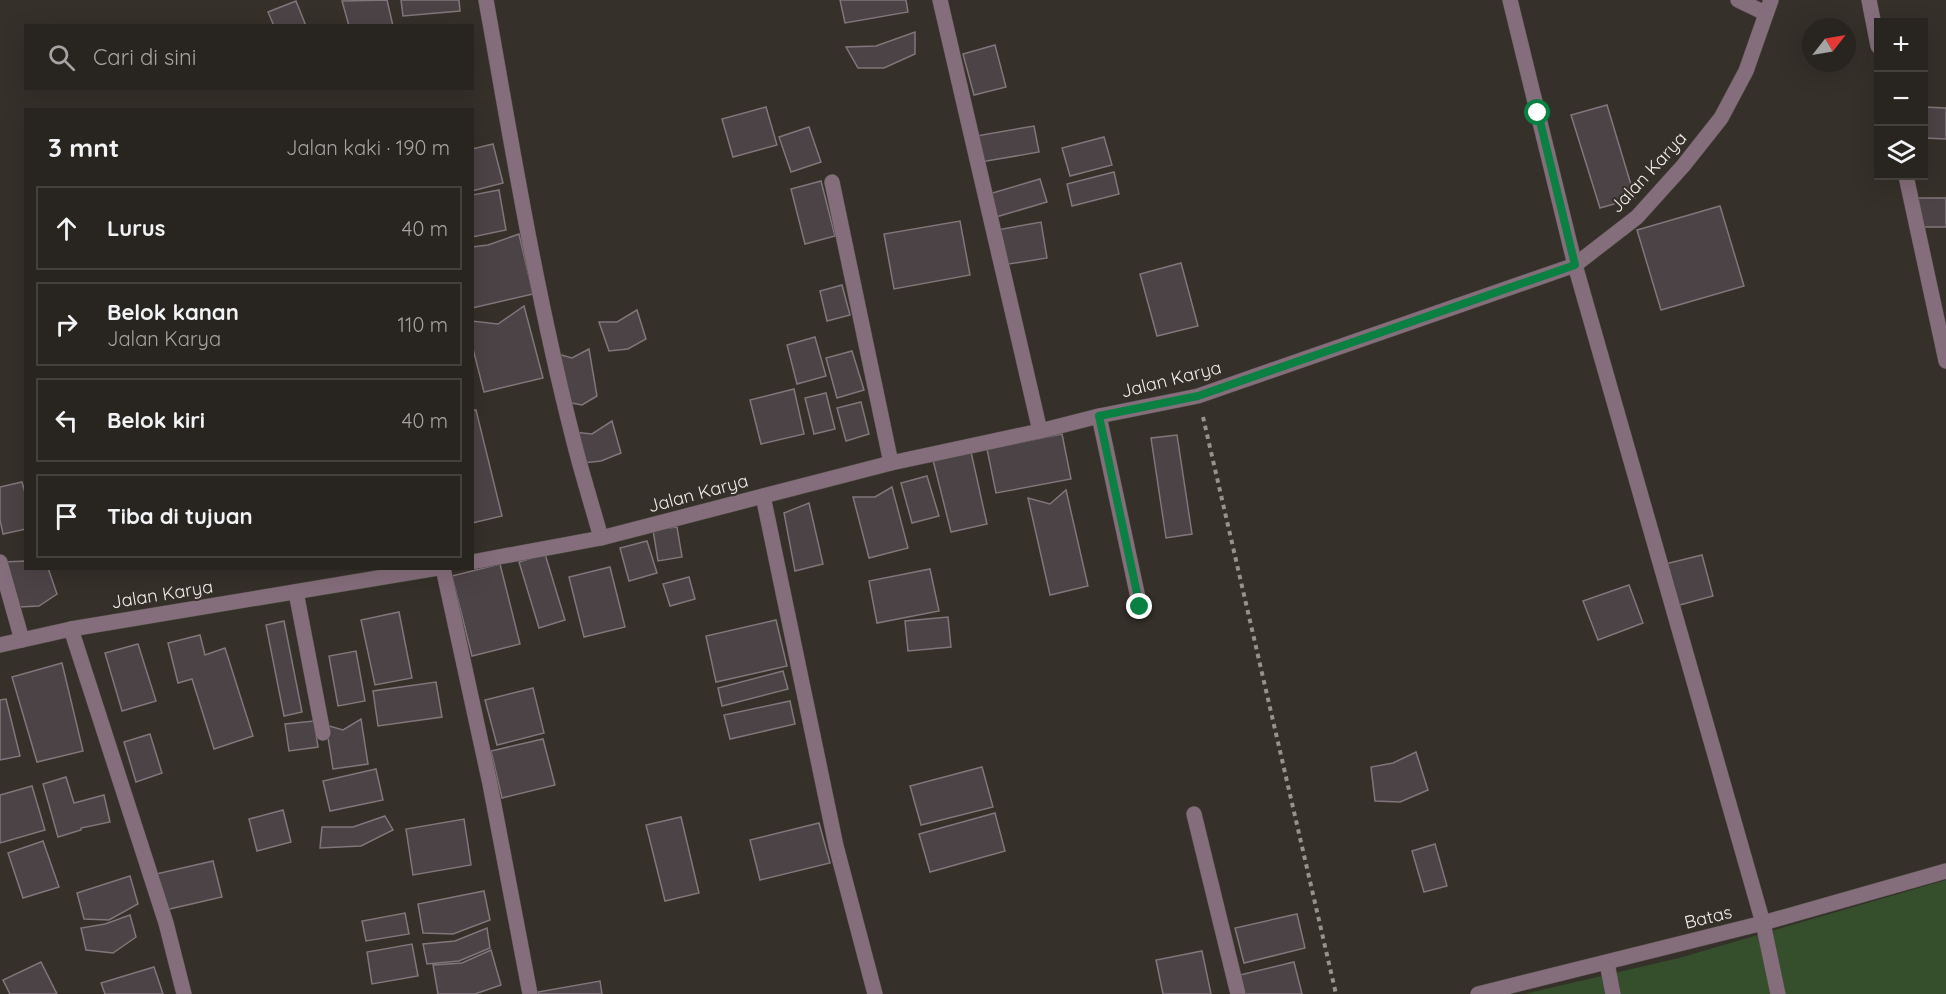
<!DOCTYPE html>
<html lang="id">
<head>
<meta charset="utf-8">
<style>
  :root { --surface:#28241f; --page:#34302c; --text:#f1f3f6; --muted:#a5a4a4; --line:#44413d }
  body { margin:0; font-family:Quicksand,sans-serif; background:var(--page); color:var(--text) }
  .controls { position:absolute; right:18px; top:18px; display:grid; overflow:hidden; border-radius:0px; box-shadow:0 6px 24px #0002 }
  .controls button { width:54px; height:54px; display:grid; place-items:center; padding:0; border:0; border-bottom:2px solid var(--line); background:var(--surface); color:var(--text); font:30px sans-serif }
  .compass { position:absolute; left:1802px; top:18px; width:54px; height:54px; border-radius:50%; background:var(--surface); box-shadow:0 6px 24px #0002; rotate:59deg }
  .stop { position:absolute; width:18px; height:18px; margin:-14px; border:4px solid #0b8043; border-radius:50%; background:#fff }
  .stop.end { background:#0b8043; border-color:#fff; box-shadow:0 2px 6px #0008 }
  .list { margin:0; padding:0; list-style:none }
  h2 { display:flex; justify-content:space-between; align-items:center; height:78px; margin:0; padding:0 24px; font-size:26px }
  h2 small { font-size:20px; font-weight:400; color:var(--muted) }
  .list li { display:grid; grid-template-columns:39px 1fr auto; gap:18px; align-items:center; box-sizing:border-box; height:84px; margin:0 12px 12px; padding:0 12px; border:2px solid var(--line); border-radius:0px }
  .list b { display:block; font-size:22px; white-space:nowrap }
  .list p { margin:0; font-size:20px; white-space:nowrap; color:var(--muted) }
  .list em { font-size:20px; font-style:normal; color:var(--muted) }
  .icon { flex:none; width:33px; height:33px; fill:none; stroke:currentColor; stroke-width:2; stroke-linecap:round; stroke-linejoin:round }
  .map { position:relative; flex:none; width:1946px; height:994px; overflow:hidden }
  .search { position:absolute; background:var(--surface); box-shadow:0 6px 24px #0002; left:24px; top:24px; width:450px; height:66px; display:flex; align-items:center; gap:15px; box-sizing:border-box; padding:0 21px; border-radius:0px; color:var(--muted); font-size:22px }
  .panel { position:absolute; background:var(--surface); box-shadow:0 6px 24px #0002; left:24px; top:108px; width:450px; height:462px; border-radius:0px }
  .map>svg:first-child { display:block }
  .green { fill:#354e2c }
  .building { fill:#4c4347; stroke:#80767b; stroke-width:1.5 }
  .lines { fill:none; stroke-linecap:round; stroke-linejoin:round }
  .minor-casing { stroke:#534e48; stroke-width:16 }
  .path { stroke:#96928c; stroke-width:4; stroke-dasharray:4.5 4.5; stroke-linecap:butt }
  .minor { stroke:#856e7b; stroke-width:15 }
  .route { stroke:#0b8043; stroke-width:8 }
  .labels { text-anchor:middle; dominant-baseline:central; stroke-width:4.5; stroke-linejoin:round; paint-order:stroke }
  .street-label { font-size:18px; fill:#f0ede8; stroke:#353029 }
</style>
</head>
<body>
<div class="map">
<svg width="1946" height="994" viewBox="0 0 1946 994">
  <rect width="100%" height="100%" fill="#353029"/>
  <path class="green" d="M1946 880V994H1524L1679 958Z"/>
  <g class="building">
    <path d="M387 0 393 26H349L342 1Z"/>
    <path d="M401 0H459L460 11 403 16Z"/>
    <path d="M840 0H906L908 12 845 23Z"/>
    <path d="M296 1 306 26H274L268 12Z"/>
    <path d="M915 32V54L884 68H858L846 47 876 46Z"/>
    <path d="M995 45 1006 87 974 95 963 54Z"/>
    <path d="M1607 105 1635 198 1600 208 1571 115Z"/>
    <path d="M766 107 777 145 733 157 722 119Z"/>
    <path d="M1924 107 1946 108V139L1924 138Z"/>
    <path d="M1034 126 1039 152 981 162 976 136Z"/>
    <path d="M809 127 821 162 791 172 779 137Z"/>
    <path d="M1104 137 1112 165 1070 176 1062 148Z"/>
    <path d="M493 144 503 183 472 191V149Z"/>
    <path d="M1114 172 1119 194 1072 206 1067 184Z"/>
    <path d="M1040 179 1047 202 996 217 989 194Z"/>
    <path d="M821 181 835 236 805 244 791 189Z"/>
    <path d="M499 190 506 230 472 237V195Z"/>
    <path d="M1918 198H1946V227H1919Z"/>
    <path d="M1720 206 1744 286 1661 310 1637 230Z"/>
    <path d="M960 221 970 275 894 289 884 234Z"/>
    <path d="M1041 222 1047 258 1003 265 997 230Z"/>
    <path d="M519 234 533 294 472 308V247L488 245Z"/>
    <path d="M1181 263 1198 326 1157 336 1140 274Z"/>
    <path d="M842 285 850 315 827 321 820 291Z"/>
    <path d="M524 306 543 378 484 392 472 345V321L498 324Z"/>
    <path d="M637 310 646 339 628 349 609 351 599 322H617Z"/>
    <path d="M815 337 826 376 797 384 787 345Z"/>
    <path d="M589 349 597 396 582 405 566 402 558 354 572 358Z"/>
    <path d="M852 351 864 390 837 398 826 358Z"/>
    <path d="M794 389 804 434 761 444 750 400Z"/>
    <path d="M826 393 835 429 814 434 805 398Z"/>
    <path d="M861 402 869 434 846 441 837 408Z"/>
    <path d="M472 410H476L502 516 472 523Z"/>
    <path d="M612 421 621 453 601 461 583 463 574 432 592 434Z"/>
    <path d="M1062 434 1071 479 996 493 987 449Z"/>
    <path d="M1177 435 1192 534 1166 538 1151 438Z"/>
    <path d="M971 452 987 524 951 532 933 460Z"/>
    <path d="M927 476 939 516 912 523 901 483Z"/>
    <path d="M22 482 26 496V529L3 534 0 520V487Z"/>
    <path d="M892 487 908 548 869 558 853 497H875Z"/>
    <path d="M1066 490 1088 586 1050 595 1028 498 1050 504Z"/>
    <path d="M809 503 823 564 795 571 784 513Z"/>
    <path d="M677 527 682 557 658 561 653 530Z"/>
    <path d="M647 541 657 573 629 581 620 548Z"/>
    <path d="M545 554 565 620 539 628 519 562Z"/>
    <path d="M1702 555 1713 596 1676 606 1665 564Z"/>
    <path d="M26 561V568H48L57 594 39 606 19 607 3 562Z"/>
    <path d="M500 564 520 644 472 656 452 576Z"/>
    <path d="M610 567 625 627 584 637 569 577Z"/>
    <path d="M930 569 939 611 877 623 869 581Z"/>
    <path d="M689 577 695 599 670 606 663 584Z"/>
    <path d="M1629 585 1643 623 1598 640 1583 601Z"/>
    <path d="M399 612 412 678 375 685 361 620Z"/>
    <path d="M948 617 951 647 908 651 905 621Z"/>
    <path d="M776 620 787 666 716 682 706 636Z"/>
    <path d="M284 621 302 712 284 716 266 625Z"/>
    <path d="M200 635 205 655 225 648 253 736 214 749 192 679 178 683 168 643Z"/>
    <path d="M138 644 156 701 122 711 105 653Z"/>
    <path d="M356 651 365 701 338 706 329 656Z"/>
    <path d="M62 663 83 751 37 762 12 677Z"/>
    <path d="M783 671 788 689 722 706 718 688Z"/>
    <path d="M436 682 442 717 378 726 373 691Z"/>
    <path d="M533 688 544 733 497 745 485 700Z"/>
    <path d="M6 699 20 756 0 760V700Z"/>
    <path d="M790 701 795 724 730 739 724 715Z"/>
    <path d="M361 719 368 764 333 769 326 725 343 730Z"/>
    <path d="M314 721 318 747 289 751 285 724Z"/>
    <path d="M150 734 162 773 136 782 124 742Z"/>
    <path d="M543 739 555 785 502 798 491 751Z"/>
    <path d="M1416 752 1428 790 1400 802 1375 801 1371 767 1393 763Z"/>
    <path d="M982 767 993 807 921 825 910 786Z"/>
    <path d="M376 769 383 800 330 811 323 781Z"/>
    <path d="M66 777 74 803 104 795 110 822 81 828V830L58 837 43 784Z"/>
    <path d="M32 786 45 830 0 843V795Z"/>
    <path d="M283 810 291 842 257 851 249 819Z"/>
    <path d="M995 813 1005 851 930 872 919 834Z"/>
    <path d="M385 816 393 830 361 846 320 848 322 827H353Z"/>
    <path d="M681 817 699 893 665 901 646 825Z"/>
    <path d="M464 819 471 865 413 875 406 829Z"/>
    <path d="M819 823 830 863 760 880 750 840Z"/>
    <path d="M43 841 59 887 23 898 8 853Z"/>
    <path d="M1435 844 1447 886 1424 892 1412 851Z"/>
    <path d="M213 861 222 897 165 910 156 874Z"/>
    <path d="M130 876 138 904 109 920 84 919 77 893Z"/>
    <path d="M484 891 490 920 453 934 423 933 418 904Z"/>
    <path d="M405 913 409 934 366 941 362 921Z"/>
    <path d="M1297 914 1305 948 1244 963 1235 928Z"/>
    <path d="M130 915 136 937 113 953 86 950 81 928 105 924Z"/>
    <path d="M487 928 490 948 459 961 427 964 423 944 455 941Z"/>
    <path d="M412 944 418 976 372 984 367 952Z"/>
    <path d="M491 950 501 985 475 994H438L433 965 462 963Z"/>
    <path d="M1202 951 1211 994H1163L1156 960Z"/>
    <path d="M41 962 57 994H10L3 980Z"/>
    <path d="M1294 962 1302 994H1244L1240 975Z"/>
    <path d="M154 967 163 994H105L101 983Z"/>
    <path d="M600 981 602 994H539L538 992Z"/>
  </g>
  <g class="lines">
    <g class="minor-casing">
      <g id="minor">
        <path d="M486 0C512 146 536 294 573 438 581 471 592 505 601 538"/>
        <path d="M940 0 1040 431"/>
        <path d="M1510 0 1575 265 1763 923 1778 994"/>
        <path d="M1738 0 1765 13"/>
        <path d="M1869 0 1878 46"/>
        <path d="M1906 176 1946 361"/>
        <path d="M832 182 891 463"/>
        <path d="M1099 416 1140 607"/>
        <path d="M763 496 836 846 875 994"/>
        <path d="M0 562 22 640"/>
        <path d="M472 562 601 538 891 463 1040 431 1099 416 1198 396 1575 265 1637 217 1683 166 1721 118 1746 71 1771 0"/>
        <path d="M443 568 490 784 530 994"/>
        <path d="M296 592 323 733"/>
        <path d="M71 629 166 923 184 994"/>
        <path d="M0 645 71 629 438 568"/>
        <path d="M1194 814 1238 994"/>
        <path d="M1607 963 1613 994"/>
        <path d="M1478 994 1763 923 1946 871"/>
      </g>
    </g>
    <path class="path" d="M1203 417 1336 994"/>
    <use href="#minor" class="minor"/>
  </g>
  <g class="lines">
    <path class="route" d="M1140 607 1099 416 1198 396 1575 265 1538 113"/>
  </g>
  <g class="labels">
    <g class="street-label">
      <text transform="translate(1648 172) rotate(-47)">Jalan Karya</text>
      <text transform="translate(1171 379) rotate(-14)">Jalan Karya</text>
      <text transform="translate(698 493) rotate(-15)">Jalan Karya</text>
      <text transform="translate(162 594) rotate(-9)">Jalan Karya</text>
      <text transform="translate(1708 917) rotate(-14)">Batas</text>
    </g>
  </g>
</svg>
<div class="controls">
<button>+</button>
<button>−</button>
<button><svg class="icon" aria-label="layers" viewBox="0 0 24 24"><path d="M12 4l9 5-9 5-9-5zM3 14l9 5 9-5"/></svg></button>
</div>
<svg class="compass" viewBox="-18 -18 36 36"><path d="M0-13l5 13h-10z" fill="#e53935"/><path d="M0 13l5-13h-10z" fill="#a5a4a4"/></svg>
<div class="stop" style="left:1538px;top:113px"></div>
<div class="stop end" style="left:1140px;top:607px"></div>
<div class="search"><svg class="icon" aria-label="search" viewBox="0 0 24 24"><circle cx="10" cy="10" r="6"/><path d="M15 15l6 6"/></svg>Cari di sini</div>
<section class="panel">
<h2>3 mnt<small>Jalan kaki · 190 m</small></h2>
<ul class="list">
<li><svg class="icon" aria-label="ahead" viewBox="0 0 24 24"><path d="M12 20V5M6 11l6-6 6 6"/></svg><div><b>Lurus</b></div><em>40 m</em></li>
<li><svg class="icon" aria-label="right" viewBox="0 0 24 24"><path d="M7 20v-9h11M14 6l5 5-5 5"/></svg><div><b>Belok kanan</b><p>Jalan Karya</p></div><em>110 m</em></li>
<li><svg class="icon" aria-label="left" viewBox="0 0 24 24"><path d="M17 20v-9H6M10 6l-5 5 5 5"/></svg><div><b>Belok kiri</b></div><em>40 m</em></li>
<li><svg class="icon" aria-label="arrive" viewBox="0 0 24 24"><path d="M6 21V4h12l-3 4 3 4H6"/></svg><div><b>Tiba di tujuan</b></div></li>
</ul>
</section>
</div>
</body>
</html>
